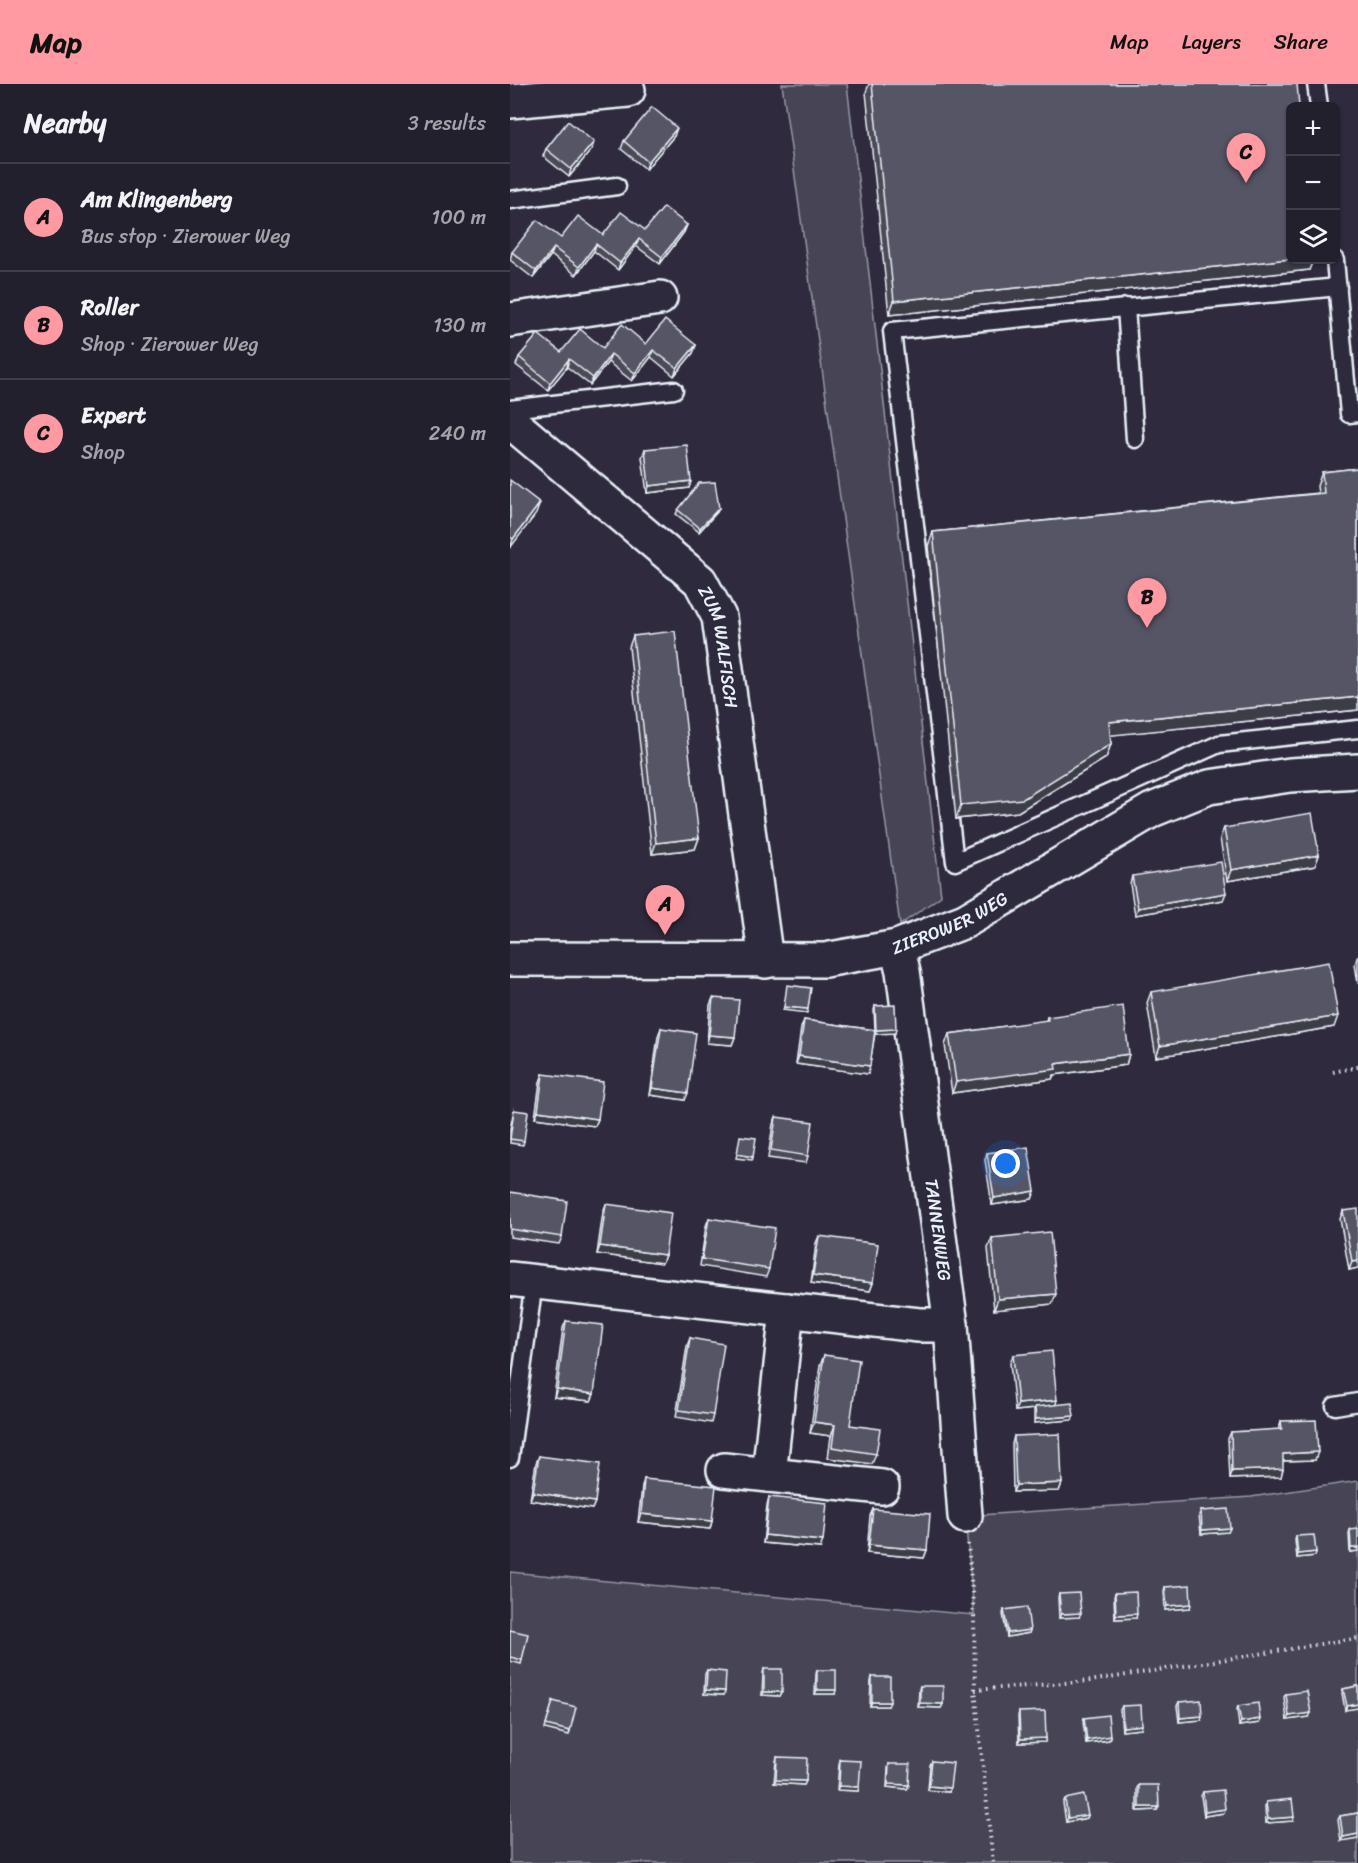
<!DOCTYPE html>
<html lang="en">
<head>
<meta charset="utf-8">
<style>
  :root { --surface:#23202e; --page:#2f2d3a; --text:#f1f3f6; --muted:#a3a3aa; --line:#403e4a; --accent:#ff9aa2 }
  body { margin:0; font-family:Sriracha,sans-serif; background:var(--page); color:var(--text) }
  .controls { position:absolute; right:18px; top:18px; display:grid; overflow:hidden; border-radius:9px; box-shadow:0 2px 4px #0004 }
  .controls button { width:54px; height:54px; display:grid; place-items:center; padding:0; border:0; border-bottom:2px solid var(--line); background:var(--surface); color:var(--text); font:30px sans-serif }
  .you { position:absolute; left:496px; top:1080px; width:21px; height:21px; margin:-15px; border:4px solid #fff; border-radius:50%; background:#1a73e8; box-shadow:0 0 0 9px #1a73e833 }
  .badge { display:grid; place-items:center; width:39px; height:39px; border-radius:50%; background:var(--accent); color:#111; font-size:20px; font-weight:700 }
  .pin { position:absolute; translate:-50% -50px; filter:drop-shadow(0 2px 3px #0008) }
  .pin::after { content:''; position:absolute; top:32px; width:21px; height:18px; background:inherit; clip-path:polygon(0 0,100% 0,50% 100%) }
  .list { margin:0; padding:0; list-style:none }
  h2 { display:flex; justify-content:space-between; align-items:center; height:78px; margin:0; padding:0 24px; font-size:26px }
  h2 small { font-size:20px; font-weight:400; color:var(--muted) }
  .list li { display:grid; grid-template-columns:39px 1fr auto; gap:18px; align-items:center; box-sizing:border-box; height:108px; padding:0 24px; border-top:2px solid var(--line) }
  .list b { display:block; font-size:22px; white-space:nowrap }
  .list p { margin:0; font-size:20px; white-space:nowrap; color:var(--muted) }
  .list em { font-size:20px; font-style:normal; color:var(--muted) }
  .icon { flex:none; width:33px; height:33px; fill:none; stroke:currentColor; stroke-width:2; stroke-linecap:round; stroke-linejoin:round }
  .map { position:relative; flex:none; width:848px; height:1779px; overflow:hidden }
  header { display:flex; align-items:center; gap:36px; box-sizing:border-box; height:84px; padding:0 30px; background:var(--accent); color:#111 }
  header strong { font-size:28px }
  nav { display:flex; gap:33px; margin-inline-start:auto; font-size:21px }
  main { display:flex }
  aside { flex:1; background:var(--surface) }
  .map>svg:first-child { display:block }
  .green { fill:#464455; stroke:#979aa6; stroke-width:1.5 }
  .lines { fill:none; stroke-linecap:round; stroke-linejoin:round }
  .lane-casing { stroke:#e8f1f8; stroke-width:21 }
  .street-casing { stroke:#e8f1f8; stroke-width:38 }
  .path { stroke:#e8f1f8; stroke-width:4; stroke-dasharray:1.5 4.5; stroke-linecap:butt }
  .lane { stroke:#2f2a3d; stroke-width:16 }
  .street { stroke:#2f2a3d; stroke-width:33 }
  .wall { fill:#4b4957; stroke:#e8f1f8; stroke-width:1.5 }
  .shaded-wall { fill:#3d3c47; stroke:#e8f1f8; stroke-width:1.5 }
  .building { fill:#575565; stroke:#e8f1f8; stroke-width:1.5 }
  .labels { text-anchor:middle; dominant-baseline:central; stroke-width:5; stroke-linejoin:round; paint-order:stroke }
  .street-label { font-size:18px; fill:#e8f1f8; stroke:#2f2a3d }
</style>
</head>
<body>
<header>
<strong>Map</strong>
<nav><a>Map</a><a>Layers</a><a>Share</a></nav>
</header>
<main>
<aside>
<h2>Nearby<small>3 results</small></h2>
<ul class="list">
<li><span class="badge">A</span><div><b>Am Klingenberg</b><p>Bus stop · Zierower Weg</p></div><em>100 m</em></li>
<li><span class="badge">B</span><div><b>Roller</b><p>Shop · Zierower Weg</p></div><em>130 m</em></li>
<li><span class="badge">C</span><div><b>Expert</b><p>Shop</p></div><em>240 m</em></li>
</ul>
</aside>
<div class="map">
<svg width="848" height="1779" viewBox="0 0 848 1779">
  <rect width="100%" height="100%" fill="#2f2a3d"/>
  <filter id="ink" filterUnits="userSpaceOnUse"><feTurbulence type="fractalNoise" baseFrequency=".0167" numOctaves="2"/><feDisplacementMap in="SourceGraphic" scale="12" xChannelSelector="R" yChannelSelector="G"/><feConvolveMatrix kernelMatrix="1 2 1 2 8 2 1 2 1" color-interpolation-filters="sRGB"/></filter>
  <g filter="url(#ink)">
    <g class="green">
      <path d="M272 0H337L431 812 390 841Z"/>
      <path d="M848 1397V1779H0V1488L464 1531 455 1432 741 1413Z"/>
    </g>
    <g class="lines">
      <g class="lane-casing">
        <g id="lane">
          <path d="M806 0 809 22"/>
          <path d="M0 116 107 102"/>
          <path d="M825 176 839 330 848 329"/>
          <path d="M828 203 382 247 445 778 709 660 848 645"/>
          <path d="M616 223 625 355"/>
          <path d="M0 325 164 306"/>
          <path d="M825 1322 848 1318"/>
          <path d="M0 1374 24 1198"/>
        </g>
      </g>
      <g class="street-casing">
        <g id="street">
          <path d="M0 17 118 6"/>
          <path d="M0 236 150 214"/>
          <path id="s1" d="M0 337 190 497 209 533 256 877"/>
          <path id="s2" d="M387 863 393 887 441 1241 455 1432"/>
          <path id="s3" d="M0 875 315 876 387 863 455 837 642 726 699 703 780 691 848 687"/>
          <path d="M0 1195 409 1241H441"/>
          <path d="M214 1386 259 1391 277 1226"/>
          <path d="M259 1391 372 1403"/>
        </g>
      </g>
      <g class="path">
        <path d="M823 988 848 983"/>
        <path d="M458 1460 464 1531 465 1606 483 1779"/>
        <path d="M465 1606 580 1597 848 1554"/>
      </g>
      <use href="#lane" class="lane"/>
      <use href="#street" class="street"/>
    </g>
    <g class="wall">
      <path d="M359 0H787L780 176H803L799 186 379 231 356 8Z"/>
      <path d="M164 52 136 85 111 65 114 57Z"/>
      <path d="M36 65H82L59 93 33 72Z"/>
      <path d="M177 141 174 148 150 180 126 162 108 186 84 167 66 191 41 171 23 194 0 176 2 168 51 154 93 151Z"/>
      <path d="M136 260 186 261 183 269 164 292 141 273 122 297 98 278 80 301 57 283 38 306 6 281 9 273Z"/>
      <path d="M135 365 181 397 179 404 137 409 132 373Z"/>
      <path d="M848 384V626L600 651 601 660 596 674 508 728 446 735 418 462 423 448 808 409 807 402 812 388Z"/>
      <path d="M209 424 207 428 189 448 166 430 168 426Z"/>
      <path d="M123 552 189 754 185 765 142 770 119 563Z"/>
      <path d="M714 744 809 771 805 782 717 797 710 754Z"/>
      <path d="M622 792 713 816 625 831 620 800Z"/>
      <path d="M848 871V900L845 880Z"/>
      <path d="M641 908 824 943 646 973 637 919Z"/>
      <path d="M203 914 225 953 222 961 197 959 200 921Z"/>
      <path d="M365 922 385 949 365 950 358 990 286 980 291 944 294 936 365 946 364 926Z"/>
      <path d="M537 933 619 970 616 981 544 991 542 995 442 1009 435 961 439 950 536 937Z"/>
      <path d="M151 944 175 1016 140 1011 148 952Z"/>
      <path d="M33 990 88 1035 85 1042 25 1034 30 998Z"/>
      <path d="M4 1026 14 1057 13 1061 0 1059V1045Z"/>
      <path d="M266 1033 298 1072 296 1079 258 1074 263 1040Z"/>
      <path d="M477 1069 525 1107 522 1115 482 1121 475 1076Z"/>
      <path d="M0 1108 52 1153 49 1160 0 1153Z"/>
      <path d="M96 1120 155 1171 152 1179 87 1170 93 1128Z"/>
      <path d="M833 1127 848 1184 839 1186 830 1135Z"/>
      <path d="M199 1134 259 1185 256 1193 190 1182 196 1142Z"/>
      <path d="M309 1152 363 1199 360 1207 301 1199 306 1159Z"/>
      <path d="M482 1154 542 1220 484 1226 478 1164Z"/>
      <path d="M56 1237 84 1310 81 1317 44 1313 53 1244Z"/>
      <path d="M180 1254 203 1331 201 1339 166 1333 177 1262Z"/>
      <path d="M314 1271 340 1341 366 1370 362 1380 318 1374 321 1352 300 1349 310 1282Z"/>
      <path d="M503 1271 546 1321 562 1336 524 1339V1325L505 1327 500 1279Z"/>
      <path d="M771 1337 805 1376 773 1377 771 1393 720 1395 718 1355 721 1348 769 1346Z"/>
      <path d="M504 1352 552 1399 549 1407 503 1408 502 1360Z"/>
      <path d="M29 1372 85 1418 82 1425 20 1416 26 1379Z"/>
      <path d="M134 1395 202 1437 200 1445 128 1438 132 1403Z"/>
      <path d="M259 1413 310 1464 253 1459 257 1421Z"/>
      <path d="M363 1425 417 1466 414 1474 357 1469 360 1432Z"/>
      <path d="M691 1427 720 1444 718 1448 691 1450 689 1431Z"/>
      <path d="M840 1446 848 1467 840 1468 839 1450Z"/>
      <path d="M786 1452 806 1468 805 1472 787 1474 785 1456Z"/>
      <path d="M655 1503 680 1524 655 1526 654 1507Z"/>
      <path d="M605 1509 626 1534 605 1535 604 1513Z"/>
      <path d="M549 1510 569 1533 549 1534 548 1513Z"/>
      <path d="M494 1526 520 1546 519 1549 497 1553 493 1530Z"/>
      <path d="M0 1546 12 1576 11 1580 0 1577Z"/>
      <path d="M254 1585 272 1608 270 1612 252 1611 253 1589Z"/>
      <path d="M197 1586 215 1607 214 1611 194 1610 195 1590Z"/>
      <path d="M307 1586 325 1610H305L306 1590Z"/>
      <path d="M362 1593 378 1622H360L361 1597Z"/>
      <path d="M410 1602 433 1620 431 1624 408 1623 409 1605Z"/>
      <path d="M848 1602 835 1626 832 1609 833 1605Z"/>
      <path d="M776 1610 799 1633 777 1636 774 1613Z"/>
      <path d="M43 1617 60 1647 59 1651 35 1645Z"/>
      <path d="M669 1618 691 1636 669 1638 667 1622Z"/>
      <path d="M612 1622 631 1645 612 1647 610 1626Z"/>
      <path d="M728 1622 749 1639 729 1642 727 1625Z"/>
      <path d="M509 1628 536 1654 535 1658 509 1659 508 1632Z"/>
      <path d="M574 1634 600 1652 599 1656 576 1659 573 1638Z"/>
      <path d="M267 1673 296 1697 294 1701 264 1699 266 1677Z"/>
      <path d="M330 1676 348 1707 327 1706 329 1680Z"/>
      <path d="M422 1677 439 1708 418 1706 420 1681Z"/>
      <path d="M379 1680 399 1701 397 1705 377 1703 378 1684Z"/>
      <path d="M629 1701 647 1726 627 1727V1704Z"/>
      <path d="M693 1708 714 1729 694 1732 691 1712Z"/>
      <path d="M555 1715 578 1731 577 1734 556 1738 553 1719Z"/>
      <path d="M756 1718 783 1737 756 1739 755 1722Z"/>
      <path d="M848 1729 831 1757 828 1736 830 1732Z"/>
    </g>
    <g class="shaded-wall">
      <path d="M167 44 164 52 136 85 138 78Z"/>
      <path d="M84 58 82 65 59 93 61 85Z"/>
      <path d="M177 141 174 148 150 180 152 173Z"/>
      <path d="M129 155 126 162 108 186 110 179Z"/>
      <path d="M86 160 84 167 66 191 69 183Z"/>
      <path d="M44 164 41 171 23 194 26 187Z"/>
      <path d="M780 175 803 176 799 186 379 231 384 217Z"/>
      <path d="M186 261 183 269 164 292 167 284Z"/>
      <path d="M143 266 141 273 122 297 125 289Z"/>
      <path d="M101 270 98 278 80 301 83 294Z"/>
      <path d="M59 275 57 283 38 306 40 299Z"/>
      <path d="M181 397 179 404 137 409 139 402Z"/>
      <path d="M30 419 26 430 0 464 3 455Z"/>
      <path d="M209 424 207 428 189 448 190 444Z"/>
      <path d="M848 613V626L594 652 599 638Z"/>
      <path d="M601 660 596 674 508 728 446 735 451 721Z"/>
      <path d="M189 754 185 765 142 770 146 759Z"/>
      <path d="M809 771 805 782 717 797 721 786Z"/>
      <path d="M716 809 713 816 625 831 628 824Z"/>
      <path d="M274 923 298 925 297 929 273 926Z"/>
      <path d="M828 932 824 943 646 973 650 962Z"/>
      <path d="M386 945 385 949 365 950 366 946Z"/>
      <path d="M199 951 225 953 222 961 197 959Z"/>
      <path d="M619 970 616 981 544 991 542 995 442 1009 446 998 545 980Z"/>
      <path d="M289 972 360 982 358 990 286 980Z"/>
      <path d="M142 1004 178 1009 175 1016 140 1011Z"/>
      <path d="M28 1027 88 1035 85 1042 25 1034Z"/>
      <path d="M227 1070 243 1073 242 1076 226 1074Z"/>
      <path d="M525 1107 522 1115 482 1121 484 1114Z"/>
      <path d="M90 1162 155 1171 152 1179 87 1170Z"/>
      <path d="M848 1177V1184L839 1186 842 1178Z"/>
      <path d="M303 1191 363 1199 360 1207 301 1199Z"/>
      <path d="M546 1210 542 1220 484 1226 488 1215Z"/>
      <path d="M47 1305 84 1310 81 1317 44 1313Z"/>
      <path d="M547 1316 545 1323H525L524 1325 505 1327 508 1320Z"/>
      <path d="M564 1332 562 1336 524 1339 526 1335Z"/>
      <path d="M304 1338 325 1341 321 1352 300 1349Z"/>
      <path d="M808 1368 805 1376 770 1377 773 1370Z"/>
      <path d="M773 1385 771 1393 720 1395 722 1387Z"/>
      <path d="M552 1399 549 1407 503 1408 506 1401Z"/>
      <path d="M23 1408 85 1418 82 1425 20 1416Z"/>
      <path d="M131 1430 202 1437 200 1445 128 1438Z"/>
      <path d="M720 1444 718 1448 691 1450 692 1446Z"/>
      <path d="M255 1451 313 1457 310 1464 253 1459Z"/>
      <path d="M359 1461 417 1466 414 1474 357 1469Z"/>
      <path d="M841 1464H848V1467L840 1468Z"/>
      <path d="M806 1468 805 1472 787 1474 788 1470Z"/>
      <path d="M681 1520 680 1524 655 1526 657 1522Z"/>
      <path d="M571 1529 569 1533 549 1534 551 1530Z"/>
      <path d="M627 1530 626 1534 605 1535 606 1531Z"/>
      <path d="M520 1546 519 1549 497 1553 498 1549Z"/>
      <path d="M196 1606 215 1607 214 1611 194 1610Z"/>
      <path d="M307 1606H326L325 1610H305Z"/>
      <path d="M254 1608H272L270 1612 252 1611Z"/>
      <path d="M362 1618H380L378 1622H360Z"/>
      <path d="M410 1619 433 1620 431 1624 408 1623Z"/>
      <path d="M848 1620V1624L835 1626 837 1622Z"/>
      <path d="M801 1629 799 1633 777 1636 779 1632Z"/>
      <path d="M692 1632 691 1636 669 1638 670 1634Z"/>
      <path d="M750 1635 749 1639 729 1642 731 1638Z"/>
      <path d="M632 1641 631 1645 612 1647 613 1643Z"/>
      <path d="M600 1652 599 1656 576 1659 577 1656Z"/>
      <path d="M536 1654 535 1658 509 1659 510 1655Z"/>
      <path d="M266 1696 296 1697 294 1701 264 1699Z"/>
      <path d="M378 1700 399 1701 397 1705 377 1703Z"/>
      <path d="M329 1702 349 1703 348 1707 327 1706Z"/>
      <path d="M419 1702 440 1704 439 1708 418 1706Z"/>
      <path d="M629 1723H649L647 1726 627 1727Z"/>
      <path d="M715 1725 714 1729 694 1732 695 1728Z"/>
      <path d="M578 1731 577 1734 556 1738 558 1734Z"/>
      <path d="M784 1733 783 1737 756 1739 758 1735Z"/>
      <path d="M848 1750V1754L831 1757 833 1753Z"/>
    </g>
    <g class="building">
      <path d="M362 0H787L789 22H780V175L384 217Z"/>
      <path d="M142 23 167 44 138 78 114 57Z"/>
      <path d="M58 37 84 58 61 85 36 65Z"/>
      <path d="M154 123 177 141 152 173 129 155 110 179 86 160 69 183 44 164 26 187 2 168 27 136 51 154 68 132 93 151 111 128 135 146Z"/>
      <path d="M155 236 186 261 167 284 143 266 125 289 101 270 83 294 59 275 40 299 9 273 28 250 51 268 70 245 93 264 112 240 136 260Z"/>
      <path d="M177 361 181 397 139 402 135 365Z"/>
      <path d="M848 384V613L599 638 601 660 513 715 451 721 423 448 814 409 812 388Z"/>
      <path d="M0 396 30 419 3 455 0 453Z"/>
      <path d="M205 398 209 424 190 444 168 426 189 399Z"/>
      <path d="M165 547 189 754 146 759 123 552Z"/>
      <path d="M802 729 809 771 721 786 714 744Z"/>
      <path d="M711 778 716 809 628 824 622 792Z"/>
      <path d="M819 878 828 932 650 962 641 908Z"/>
      <path d="M277 901 301 904 298 925 274 923Z"/>
      <path d="M203 914 229 916 225 953 199 951Z"/>
      <path d="M385 921 386 945 366 946 365 922Z"/>
      <path d="M613 922 619 970 545 980 546 985 446 998 439 950 538 936 537 933Z"/>
      <path d="M294 936 365 946 360 982 289 972Z"/>
      <path d="M151 944 186 949 178 1009 142 1004Z"/>
      <path d="M33 990 93 998 88 1035 28 1027Z"/>
      <path d="M4 1026 18 1028 14 1057 0 1055Z"/>
      <path d="M266 1033 303 1038 298 1072 261 1066Z"/>
      <path d="M230 1052 246 1054 243 1073 227 1070Z"/>
      <path d="M518 1063 525 1107 484 1114 477 1069Z"/>
      <path d="M0 1108 57 1117 52 1153 0 1145Z"/>
      <path d="M96 1120 161 1129 155 1171 90 1162Z"/>
      <path d="M848 1125V1177L842 1178 833 1127Z"/>
      <path d="M199 1134 265 1144 259 1185 192 1175Z"/>
      <path d="M540 1148 546 1210 488 1215 482 1154Z"/>
      <path d="M309 1152 368 1160 363 1199 303 1191Z"/>
      <path d="M56 1237 93 1241 84 1310 47 1305Z"/>
      <path d="M180 1254 214 1260 203 1331 169 1326Z"/>
      <path d="M542 1267 547 1316 508 1320 503 1271Z"/>
      <path d="M314 1271 349 1276 340 1341 370 1345 366 1370 322 1363 325 1341 304 1338Z"/>
      <path d="M562 1319 564 1332 526 1335 525 1323Z"/>
      <path d="M806 1336 808 1368 773 1370V1385L722 1387 721 1348 772 1345 771 1337Z"/>
      <path d="M550 1350 552 1399 506 1401 504 1352Z"/>
      <path d="M29 1372 90 1380 85 1418 23 1408Z"/>
      <path d="M134 1395 206 1402 202 1437 131 1430Z"/>
      <path d="M259 1413 317 1419 313 1457 255 1451Z"/>
      <path d="M363 1425 420 1430 417 1466 359 1461Z"/>
      <path d="M718 1425 720 1444 692 1446 691 1427Z"/>
      <path d="M848 1445V1464H841L840 1446Z"/>
      <path d="M804 1451 806 1468 788 1470 786 1452Z"/>
      <path d="M680 1501 681 1520 657 1522 655 1503Z"/>
      <path d="M626 1508 627 1530 606 1531 605 1509Z"/>
      <path d="M569 1509 571 1529 551 1530 549 1510Z"/>
      <path d="M517 1523 520 1546 498 1549 494 1526Z"/>
      <path d="M0 1546 18 1550 12 1576 0 1573Z"/>
      <rect x="254" y="1585" width="18" height="23"/>
      <path d="M197 1586 216 1588 215 1607 196 1606Z"/>
      <rect x="307" y="1586" width="19" height="20"/>
      <rect x="362" y="1593" width="18" height="25"/>
      <path d="M410 1602H433V1620L410 1619Z"/>
      <path d="M848 1602V1620L837 1622 833 1605Z"/>
      <path d="M797 1607 801 1629 779 1632 776 1610Z"/>
      <path d="M691 1616 692 1632 670 1634 669 1618Z"/>
      <path d="M43 1617 66 1623 60 1647 36 1641Z"/>
      <path d="M748 1619 750 1635 731 1638 728 1622Z"/>
      <path d="M631 1621 632 1641 613 1643 612 1622Z"/>
      <path d="M535 1627 536 1654 510 1655 509 1628Z"/>
      <path d="M598 1631 600 1652 577 1656 574 1634Z"/>
      <path d="M267 1673 297 1674 296 1697 266 1696Z"/>
      <path d="M330 1676 351 1677 349 1703 329 1702Z"/>
      <path d="M422 1677 443 1679 440 1704 419 1702Z"/>
      <path d="M379 1680H400L399 1701 378 1700Z"/>
      <path d="M629 1701H648L649 1723H629Z"/>
      <path d="M713 1706 715 1725 695 1728 693 1708Z"/>
      <path d="M574 1711 578 1731 558 1734 555 1715Z"/>
      <path d="M782 1715 784 1733 758 1735 756 1718Z"/>
      <path d="M848 1729V1750L833 1753 830 1732Z"/>
    </g>
  </g>
  <g class="labels">
    <g class="street-label">
      <text stroke="none"><textPath href="#s1" startOffset="318">ZUM WALFISCH</textPath></text>
      <text stroke="none"><textPath href="#s3" startOffset="446">ZIEROWER WEG</textPath></text>
      <text stroke="none"><textPath href="#s2" startOffset="286">TANNENWEG</textPath></text>
    </g>
  </g>
</svg>
<div class="controls">
<button>+</button>
<button>−</button>
<button><svg class="icon" aria-label="layers" viewBox="0 0 24 24"><path d="M12 4l9 5-9 5-9-5zM3 14l9 5 9-5"/></svg></button>
</div>
<div class="you"></div>
<div class="pin badge" style="left:155px;top:851px">A</div>
<div class="pin badge" style="left:637px;top:544px">B</div>
<div class="pin badge" style="left:736px;top:99px">C</div>
</div>
</main>
</body>
</html>
